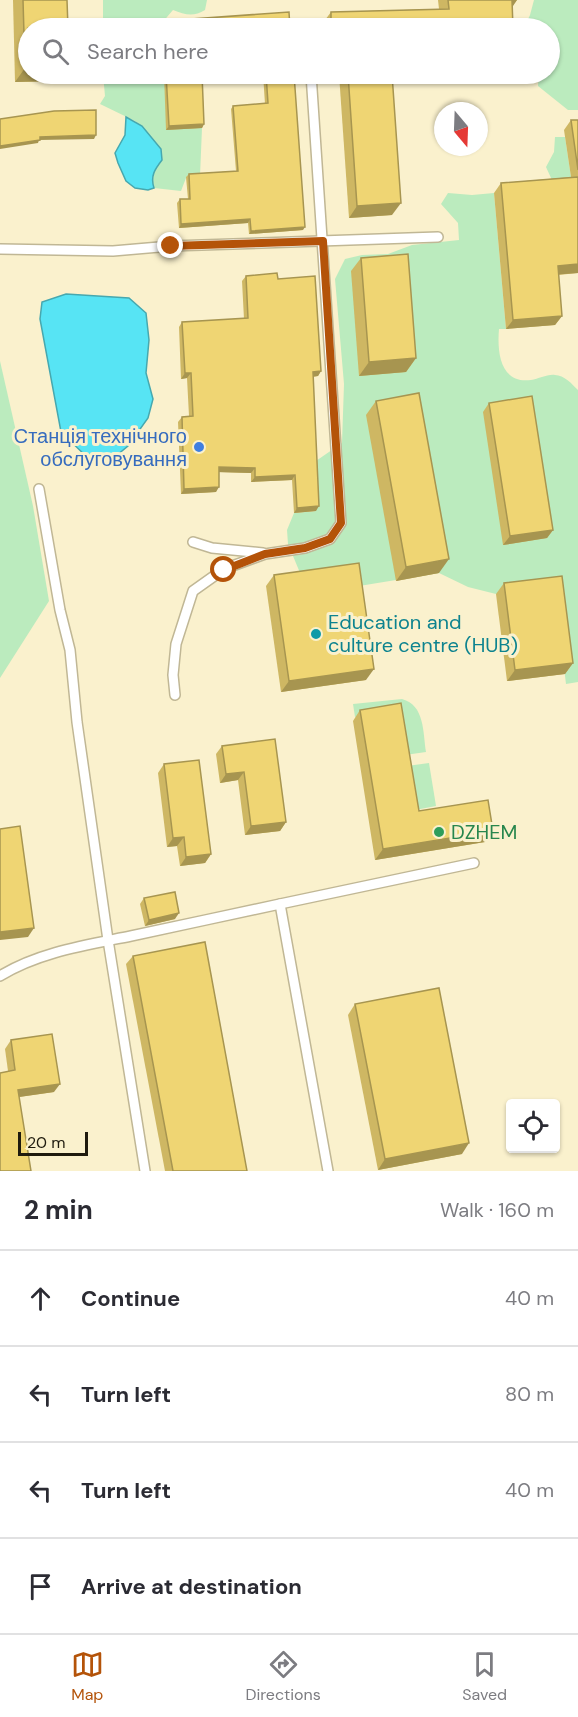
<!DOCTYPE html>
<html lang="en">
<head>
<meta charset="utf-8">
<style>
  :root { --surface:#fff; --page:#f2f2f3; --text:#2b2b33; --muted:#7c7c81; --line:#e1e1e2; --accent:#b45309 }
  body { margin:0; font-family:"DM Sans",sans-serif; background:var(--page); color:var(--text) }
  .controls { position:absolute; right:18px; bottom:18px; display:grid; overflow:hidden; border-radius:6px; box-shadow:0 2px 4px #0004 }
  .controls button { width:54px; height:54px; display:grid; place-items:center; padding:0; border:0; border-bottom:2px solid var(--line); background:var(--surface); color:var(--text); font:30px sans-serif }
  .compass { position:absolute; left:434px; top:102px; width:54px; height:54px; border-radius:50%; background:var(--surface); box-shadow:0 2px 4px #0004; rotate:161deg }
  .scale { position:absolute; left:18px; bottom:15px; width:70px; box-sizing:border-box; padding-left:6px; border:3px solid #1f1b0e; border-top:0; font-size:16px; line-height:21px; white-space:nowrap; color:#1f1b0e; -webkit-text-stroke:4px #faf1cd; paint-order:stroke }
  .stop { position:absolute; width:18px; height:18px; margin:-14px; border:4px solid #b45309; border-radius:50%; background:#fff }
  .stop.end { background:#b45309; border-color:#fff; box-shadow:0 2px 6px #0008 }
  .list { margin:0; padding:0; list-style:none }
  h2 { display:flex; justify-content:space-between; align-items:center; height:78px; margin:0; padding:0 24px; font-size:26px }
  h2 small { font-size:20px; font-weight:400; color:var(--muted) }
  .list li { display:grid; grid-template-columns:39px 1fr auto; gap:18px; align-items:center; box-sizing:border-box; height:96px; padding:0 24px; border-top:2px solid var(--line) }
  .list b { display:block; font-size:22px; white-space:nowrap }
  .list em { font-size:20px; font-style:normal; color:var(--muted) }
  .icon { flex:none; width:33px; height:33px; fill:none; stroke:currentColor; stroke-width:2; stroke-linecap:round; stroke-linejoin:round }
  .map { position:relative; flex:none; width:578px; height:1171px; overflow:hidden }
  .search { position:absolute; background:var(--surface); box-shadow:0 2px 4px #0004; left:18px; right:18px; top:18px; height:66px; display:flex; align-items:center; gap:15px; box-sizing:border-box; padding:0 21px; border-radius:33px; color:var(--muted); font-size:22px }
  .sheet { height:462px; background:var(--surface) }
  nav { display:flex; justify-content:space-around; align-items:center; box-sizing:border-box; height:84px; border-top:2px solid var(--line); background:var(--surface); font-size:16px; color:var(--muted) }
  nav a { display:grid; justify-items:center; gap:3px }
  nav .on { color:var(--accent) }
  .map>svg:first-child { display:block }
  .green { fill:#bbebbe }
  .water { fill:#57e4f4; stroke:#46a8af; stroke-width:1.5 }
  .lines { fill:none; stroke-linecap:round; stroke-linejoin:round }
  .service-casing { stroke:#c0b795; stroke-width:12 }
  .service { stroke:#fff; stroke-width:9 }
  .wall { fill:#ceb763 }
  .shaded-wall { fill:#a79550 }
  .building { fill:#efd573; stroke:#a79550; stroke-width:1.5 }
  .route { stroke:#b45309; stroke-width:8 }
  .shop-dot { fill:#3f7fe0; stroke:#faf1cd; stroke-width:2 }
  .culture-dot { fill:#0f9aa8; stroke:#faf1cd; stroke-width:2 }
  .leisure-dot { fill:#2e9e5b; stroke:#faf1cd; stroke-width:2 }
  .labels { text-anchor:middle; dominant-baseline:central; stroke-width:6; stroke-linejoin:round; paint-order:stroke }
  .shop-label { font-size:20px; fill:#366cbe; stroke:#faf1cd; text-anchor:end }
  .culture-label { font-size:20px; fill:#0d838f; stroke:#faf1cd; text-anchor:start }
  .leisure-label { font-size:20px; fill:#27864d; stroke:#faf1cd; text-anchor:start }
</style>
</head>
<body>
<div class="map">
<svg width="578" height="1171" viewBox="0 0 578 1171">
  <rect width="100%" height="100%" fill="#faf1cd"/>
  <g class="green">
    <path d="M103 0H207L205 10C194 17 185 15 173 10L161 24 162 28H103Z"/>
    <path d="M534 0H578V110H568L538 86 539 74H550V28H524L530 15Z"/>
    <path d="M103 74H164L202 128 200 176 186 178 181 191 154 188C150 176 155 169 162 160L161 149 135 121 100 104 105 96Z"/>
    <path d="M555 137H565L573 190 557 191 546 167 554 152Z"/>
    <path d="M448 193 472 195 494 193 506 329H499C497 352 500 384 531 380 539 379 547 374 555 375 564 375 572 384 578 390V682L566 684 554 587 496 594 468 587 439 573 353 587 303 580 288 544 287 530 294 513 316 511 313 463 342 443 344 384 335 279 345 259 362 255 388 254 412 245 459 240 458 223 441 204Z"/>
    <path d="M0 361 33 506 49 601 0 678Z"/>
    <path d="M402 699C425 705 423 733 426 752L405 755 398 712 355 717 353 704Z"/>
    <path d="M429 763 436 806 415 810 407 766Z"/>
  </g>
  <g class="water">
    <path d="M126 117 142 126 161 149 162 160C155 169 150 176 154 188L148 190 135 188 126 181 118 163 115 153 125 135Z"/>
    <path d="M66 294 129 298 146 313 149 340 146 373 153 399 148 418 128 446 111 460 91 461 61 432 40 319 42 302Z"/>
  </g>
  <g class="lines">
    <g class="service-casing">
      <g id="service">
        <path d="M0 249 113 251 171 246 438 237"/>
        <path d="M39 489 60 610 70 650 77 722 108 940 145 1171"/>
        <path d="M193 542 212 548 263 553"/>
        <path d="M175 695 173 675 176 644 193 591 224 569 265 554 305 548 330 539 341 523 311 74"/>
        <path d="M280 904 474 863"/>
        <path d="M0 976C39 952 87 945 131 936 181 925 230 915 280 904L328 1171"/>
      </g>
    </g>
    <use href="#service" class="service"/>
  </g>
  <g class="wall">
    <path d="M13 0H67L59 81 15 82Z"/>
    <path d="M438 0H517L512 6 513 28H322V24L331 12 439 9Z"/>
    <path d="M164 21 290 28H162L161 24Z"/>
    <path d="M164 74H202L204 124 202 128 166 130Z"/>
    <path d="M263 74H294L303 230 249 234 248 223 179 228 177 203 180 199H188L186 177 189 174 236 171 231 109 233 106 265 104Z"/>
    <path d="M339 74H392V215L349 218Z"/>
    <path d="M571 120H578V273L558 275 562 316 555 325 506 329 494 193 501 183 571 177 564 130Z"/>
    <path d="M361 258 416 358 406 372 359 376 351 271Z"/>
    <path d="M246 276 278 279 321 371 318 376 313 377 316 511 294 513 292 480 251 482V473L219 472 216 492 181 494 178 422 182 417 189 416 187 378 181 379 179 327 182 322 244 319 242 281Z"/>
    <path d="M376 401 439 573 396 581 366 415Z"/>
    <path d="M489 403 553 530 547 538 503 545 483 412Z"/>
    <path d="M274 575 366 680 281 692 266 586Z"/>
    <path d="M504 583 573 663 565 674 507 681 496 594Z"/>
    <path d="M360 710 419 811 493 831 485 842 375 860 353 721Z"/>
    <path d="M222 746 286 822 280 831 245 835 238 780 220 783 216 754Z"/>
    <path d="M164 764 211 854 205 863 180 866 177 846 167 847 158 773Z"/>
    <path d="M144 898 175 919 145 926 140 904Z"/>
    <path d="M133 956 247 1171H165L126 964Z"/>
    <path d="M355 1004 462 1154 378 1170 348 1015Z"/>
    <path d="M11 1040 54 1092 19 1097 8 1071 5 1049Z"/>
  </g>
  <g class="shaded-wall">
    <path d="M510 0H517L511 9Z"/>
    <path d="M25 68H28V74H64L59 81 15 82Z"/>
    <path d="M204 124 202 128 166 130 169 126Z"/>
    <path d="M96 135 94 139 39 140 38 143 0 149V146L40 137Z"/>
    <path d="M401 203 392 215 349 218 357 206Z"/>
    <path d="M250 219 248 223 179 228 181 224Z"/>
    <path d="M305 227 303 230 249 234 251 231Z"/>
    <path d="M578 264V273L551 275 558 266Z"/>
    <path d="M562 316 555 325 506 329 513 320Z"/>
    <path d="M416 358 406 372 359 376 369 362Z"/>
    <path d="M321 371 318 376 309 377 313 372Z"/>
    <path d="M185 373H191L187 378 181 379Z"/>
    <path d="M219 467 255 468 251 473 215 472Z"/>
    <path d="M295 475 292 480 251 482 255 477Z"/>
    <path d="M219 487 216 492 181 494 184 489Z"/>
    <path d="M319 506 316 511 294 513 297 508Z"/>
    <path d="M553 530 547 538 503 545 510 536Z"/>
    <path d="M449 559 439 573 396 581 406 567Z"/>
    <path d="M573 663 565 674 507 681 515 670Z"/>
    <path d="M374 669 366 680 281 692 289 681Z"/>
    <path d="M244 772 238 780 220 783 226 774Z"/>
    <path d="M286 822 280 831 245 835 251 826Z"/>
    <path d="M493 831 485 842 375 860 383 849Z"/>
    <path d="M184 837 177 846 167 847 173 838Z"/>
    <path d="M211 854 205 863 180 866 186 857Z"/>
    <path d="M179 913 175 919 145 926 149 920Z"/>
    <path d="M34 928 28 937 0 940V932Z"/>
    <path d="M60 1084 54 1092 12 1098 18 1090Z"/>
    <path d="M469 1143 462 1154 378 1170 385 1159Z"/>
  </g>
  <g class="building">
    <path d="M23 0H67L68 28H28V68H25Z"/>
    <path d="M448 0H512L513 28H331V12L449 9Z"/>
    <path d="M289 12 290 28H164V21Z"/>
    <path d="M166 74H202L204 124 169 126Z"/>
    <path d="M266 74H294L305 227 251 231 250 219 181 224 180 199H190L189 174 238 171 233 106 268 103Z"/>
    <path d="M348 74H392L401 203 357 206Z"/>
    <path d="M96 110V135L40 137V140L0 146V119L54 111Z"/>
    <path d="M571 120H578V170Z"/>
    <path d="M578 177V264L558 266 562 316 513 320 501 183Z"/>
    <path d="M408 254 416 358 369 362 361 258Z"/>
    <path d="M277 273 278 279 315 276 321 371 313 372 319 506 297 508 295 475 255 477V468L219 467V487L184 489 182 417 193 416 191 373H185L182 322 248 318 246 276Z"/>
    <path d="M419 393 449 559 406 567 376 401Z"/>
    <path d="M532 396 553 530 510 536 489 403Z"/>
    <path d="M359 563 374 669 289 681 274 575Z"/>
    <path d="M562 576 573 663 515 670 504 583Z"/>
    <path d="M401 703 419 811 488 800 493 831 383 849 360 710Z"/>
    <path d="M275 739 286 822 251 826 244 772 226 774 222 746Z"/>
    <path d="M199 760 211 854 186 857 184 837 173 838 164 764Z"/>
    <path d="M20 826 34 928 0 932V829Z"/>
    <path d="M175 892 179 913 149 920 144 898Z"/>
    <path d="M205 942 247 1171H173L133 956Z"/>
    <path d="M439 988 469 1143 385 1159 355 1004Z"/>
    <path d="M52 1034 60 1084 18 1090 31 1171H0V1073L15 1070 11 1040Z"/>
  </g>
  <g class="lines">
    <path class="route" d="M171 246 323 241 341 523 330 539 305 548 265 554 224 570"/>
  </g>
  <circle class="shop-dot" cx="199" cy="447" r="6"/>
  <circle class="culture-dot" cx="316" cy="634" r="6"/>
  <circle class="leisure-dot" cx="439" cy="832" r="6"/>
  <g class="labels">
    <g class="shop-label">
      <text x="187" y="436">Cтанція технічного<tspan x="187" dy="23">обслуговування</tspan></text>
    </g>
    <g class="culture-label">
      <text x="328" y="622">Education and<tspan x="328" dy="23">culture centre (HUB)</tspan></text>
    </g>
    <g class="leisure-label">
      <text x="451" y="832">DZHEM</text>
    </g>
  </g>
</svg>
<div class="controls">
<button><svg class="icon" aria-label="locate" viewBox="0 0 24 24"><circle cx="12" cy="12" r="6"/><path d="M12 2v4M12 18v4M2 12h4M18 12h4"/></svg></button>
</div>
<svg class="compass" viewBox="-18 -18 36 36"><path d="M0-13l5 13h-10z" fill="#e53935"/><path d="M0 13l5-13h-10z" fill="#7c7c81"/></svg>
<div class="scale">20 m</div>
<div class="stop" style="left:224px;top:570px"></div>
<div class="stop end" style="left:171px;top:246px"></div>
<div class="search"><svg class="icon" aria-label="search" viewBox="0 0 24 24"><circle cx="10" cy="10" r="6"/><path d="M15 15l6 6"/></svg>Search here</div>
</div>
<section class="sheet">
<h2>2 min<small>Walk · 160 m</small></h2>
<ul class="list">
<li><svg class="icon" aria-label="ahead" viewBox="0 0 24 24"><path d="M12 20V5M6 11l6-6 6 6"/></svg><div><b>Continue</b></div><em>40 m</em></li>
<li><svg class="icon" aria-label="left" viewBox="0 0 24 24"><path d="M17 20v-9H6M10 6l-5 5 5 5"/></svg><div><b>Turn left</b></div><em>80 m</em></li>
<li><svg class="icon" aria-label="left" viewBox="0 0 24 24"><path d="M17 20v-9H6M10 6l-5 5 5 5"/></svg><div><b>Turn left</b></div><em>40 m</em></li>
<li><svg class="icon" aria-label="arrive" viewBox="0 0 24 24"><path d="M6 21V4h12l-3 4 3 4H6"/></svg><div><b>Arrive at destination</b></div></li>
</ul>
</section>
<nav>
<a class="on"><svg class="icon" aria-label="map" viewBox="0 0 24 24"><path d="M3 6l6-2 6 2 6-2v14l-6 2-6-2-6 2zM9 4v14M15 6v14"/></svg>Map</a>
<a><svg class="icon" aria-label="directions" viewBox="0 0 24 24"><path d="M12 3l9 9-9 9-9-9zM9 14v-3h6M13 9l2 2-2 2"/></svg>Directions</a>
<a><svg class="icon" aria-label="saved" viewBox="0 0 24 24"><path d="M7 4h10v16l-5-4-5 4z"/></svg>Saved</a>
</nav>
</body>
</html>
